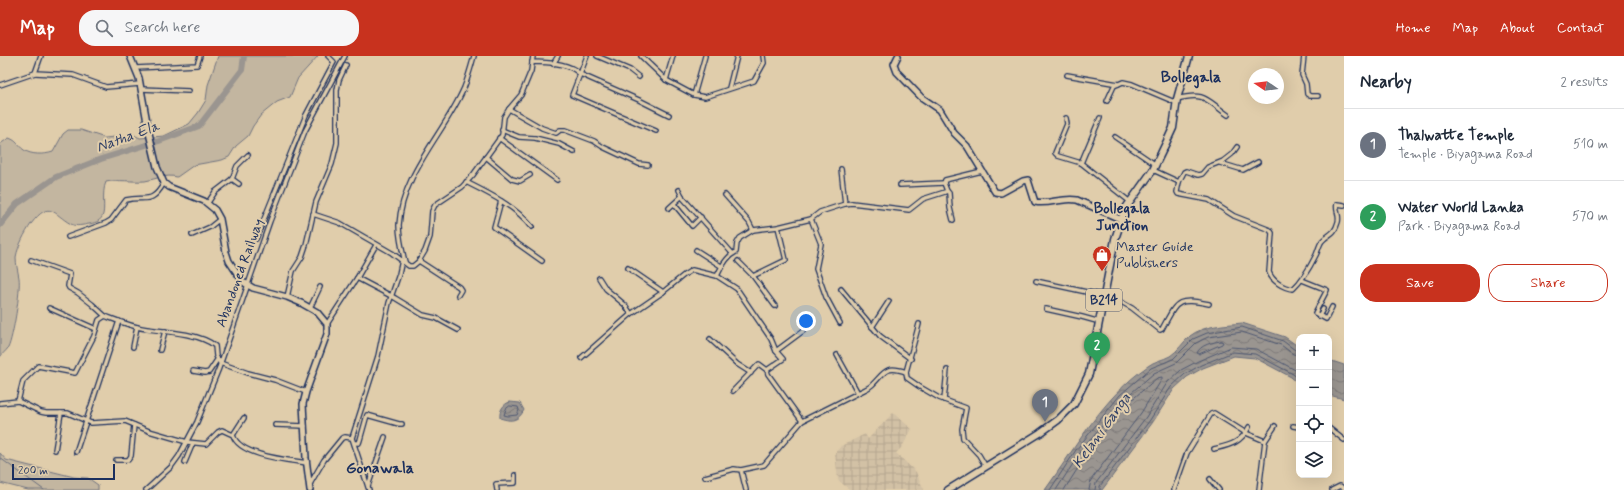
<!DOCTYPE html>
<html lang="en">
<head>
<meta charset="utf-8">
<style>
  :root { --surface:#fff; --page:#f6f6f7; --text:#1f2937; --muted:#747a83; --line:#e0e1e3; --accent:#c8321e }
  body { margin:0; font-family:Mynerve,sans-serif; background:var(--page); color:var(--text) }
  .controls { position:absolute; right:12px; bottom:12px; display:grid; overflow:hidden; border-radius:8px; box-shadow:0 4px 16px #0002 }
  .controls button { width:36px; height:36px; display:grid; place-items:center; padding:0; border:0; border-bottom:1px solid var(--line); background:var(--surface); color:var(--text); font:20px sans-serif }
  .compass { position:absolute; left:1248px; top:12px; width:36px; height:36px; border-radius:50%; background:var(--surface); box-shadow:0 4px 16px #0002; rotate:283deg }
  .scale { position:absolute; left:12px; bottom:10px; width:103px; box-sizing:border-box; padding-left:4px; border:2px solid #1b2f5e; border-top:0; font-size:11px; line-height:14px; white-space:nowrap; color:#1b2f5e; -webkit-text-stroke:3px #e0cdab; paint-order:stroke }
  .you { position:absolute; left:806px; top:265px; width:14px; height:14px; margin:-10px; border:3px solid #fff; border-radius:50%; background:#1a73e8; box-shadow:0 0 0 6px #1a73e833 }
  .badge { display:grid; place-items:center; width:26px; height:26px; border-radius:50%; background:var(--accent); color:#fff; font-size:13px; font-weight:700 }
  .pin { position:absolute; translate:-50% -33px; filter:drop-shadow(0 1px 2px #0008) }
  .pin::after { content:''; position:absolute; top:21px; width:14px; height:12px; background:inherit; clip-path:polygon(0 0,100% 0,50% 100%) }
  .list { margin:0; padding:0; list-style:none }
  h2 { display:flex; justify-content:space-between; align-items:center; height:52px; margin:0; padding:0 16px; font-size:17px }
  h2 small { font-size:13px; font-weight:400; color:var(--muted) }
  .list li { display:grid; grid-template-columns:26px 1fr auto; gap:12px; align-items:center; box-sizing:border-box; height:72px; padding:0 16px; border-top:1px solid var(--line) }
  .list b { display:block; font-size:15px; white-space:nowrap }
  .list p { margin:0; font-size:13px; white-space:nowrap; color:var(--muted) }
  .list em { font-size:13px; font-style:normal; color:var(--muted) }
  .actions { display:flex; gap:8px; padding:12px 16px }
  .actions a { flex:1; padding:9px 0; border:1px solid var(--accent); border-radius:16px; text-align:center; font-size:14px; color:var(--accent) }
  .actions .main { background:var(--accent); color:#fff }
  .icon { flex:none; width:22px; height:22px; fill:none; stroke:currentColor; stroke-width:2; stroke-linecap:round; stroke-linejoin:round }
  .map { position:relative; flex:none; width:1344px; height:434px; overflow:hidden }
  header { display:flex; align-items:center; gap:24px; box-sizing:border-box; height:56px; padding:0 20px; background:var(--accent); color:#fff }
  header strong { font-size:19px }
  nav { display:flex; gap:22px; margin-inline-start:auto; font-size:14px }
  .search { width:280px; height:36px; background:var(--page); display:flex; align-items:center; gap:10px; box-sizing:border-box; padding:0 14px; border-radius:16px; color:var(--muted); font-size:15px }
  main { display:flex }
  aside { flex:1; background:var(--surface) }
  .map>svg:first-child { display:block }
  .industrial { fill:url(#industrial-grid) }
  .green { fill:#c3b6a0; stroke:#6f727f }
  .water { fill:url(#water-waves); stroke:#676c7c }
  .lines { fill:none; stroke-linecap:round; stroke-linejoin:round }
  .shore { stroke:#4e5872; stroke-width:1 }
  .stream { stroke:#676c7c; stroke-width:1 }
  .river { stroke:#9a9590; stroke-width:6 }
  .street-casing { stroke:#1b2f5e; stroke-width:6 }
  .secondary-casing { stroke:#1b2f5e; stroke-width:8 }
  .primary-casing { stroke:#1b2f5e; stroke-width:9 }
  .street { stroke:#e0cdab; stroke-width:3.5 }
  .secondary { stroke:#e0cdab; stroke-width:5 }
  .primary { stroke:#e0cdab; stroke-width:6 }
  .labels { text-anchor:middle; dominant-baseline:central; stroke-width:4; stroke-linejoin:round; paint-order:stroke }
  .shield { fill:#e0cdab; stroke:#565e75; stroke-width:1 }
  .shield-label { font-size:13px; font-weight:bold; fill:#1b2f5e }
  .poi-label { font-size:14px; fill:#1b2f5e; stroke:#e0cdab; text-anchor:start }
  .street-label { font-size:14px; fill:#1b2f5e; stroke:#e0cdab }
  .water-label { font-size:15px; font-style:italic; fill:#2e3e66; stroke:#e0cdab }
  .neighbourhood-label { font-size:15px; font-weight:bold; fill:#1b2f5e; stroke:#e0cdab }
  .quarter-label { font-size:16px; font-weight:bold; fill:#1b2f5e; stroke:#e0cdab }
</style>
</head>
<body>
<header>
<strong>Map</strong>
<div class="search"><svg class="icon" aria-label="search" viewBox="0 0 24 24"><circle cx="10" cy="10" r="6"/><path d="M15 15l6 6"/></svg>Search here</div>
<nav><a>Home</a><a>Map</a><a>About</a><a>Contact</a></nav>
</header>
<main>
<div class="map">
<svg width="1344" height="434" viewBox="0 0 1344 434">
  <defs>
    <pattern id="industrial-grid" width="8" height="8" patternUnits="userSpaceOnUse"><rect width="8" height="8" fill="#d2c1a5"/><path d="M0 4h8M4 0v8" fill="none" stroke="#b4a690"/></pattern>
    <pattern id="water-waves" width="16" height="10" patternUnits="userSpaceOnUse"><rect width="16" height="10" fill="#9a9590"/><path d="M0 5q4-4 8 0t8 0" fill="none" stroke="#7d7a79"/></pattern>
  </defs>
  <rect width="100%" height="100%" fill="#e0cdab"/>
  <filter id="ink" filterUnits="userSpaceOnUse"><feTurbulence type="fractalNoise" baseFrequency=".025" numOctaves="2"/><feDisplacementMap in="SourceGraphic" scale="8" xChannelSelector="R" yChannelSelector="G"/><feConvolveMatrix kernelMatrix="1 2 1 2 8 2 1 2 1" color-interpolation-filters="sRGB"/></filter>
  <g filter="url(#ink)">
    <path class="industrial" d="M893 357 912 373 902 391 896 397 916 416 924 434H850L838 424 835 397 841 390 865 378 868 383Z"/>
    <g class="green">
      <path d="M218 0H318L298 22 290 41 277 46 261 59 253 70 248 80 236 90 229 101 222 104 194 109 177 121C166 118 156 123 145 125 132 126 119 123 106 126 101 137 106 154 102 161 99 166 94 167 89 168 83 169 76 171 71 168 53 158 50 143 31 168 25 177 18 190 16 201 16 209 18 215 19 222 21 233 13 282 8 292 6 295 2 298 0 301V88L9 82C18 85 17 89 24 94 31 99 44 99 53 96L63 78 68 74H81L105 82 134 79 140 82 164 80 189 68 198 57 206 44 208 29Z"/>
      <path d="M0 397 6 404 74 421 88 422 98 429V434H28L0 427Z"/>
    </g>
    <g class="water">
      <path d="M1242 267 1285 281 1299 291V328L1291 321 1255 302 1234 300 1203 312 1187 321 1174 333 1153 366 1102 434H1045C1076 391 1103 341 1148 310 1154 305 1163 304 1170 300 1178 295 1183 286 1190 280 1204 269 1225 269 1242 267Z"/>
      <path d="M1329 304 1344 309V343L1329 339Z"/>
      <path d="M510 346 520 347 524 354C518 365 512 366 500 362 499 355 503 348 510 346Z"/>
    </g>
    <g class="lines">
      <g class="shore">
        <path d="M1221 285 1223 286 1222 288 1199 298 1197 297C1200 289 1213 286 1221 285Z"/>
        <path d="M510 350 518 351 519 354 517 359 508 360 504 359 506 353Z"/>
        <path d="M1050 434 1076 394 1120 339 1151 312 1173 303 1193 283 1207 277 1242 271 1283 285 1295 294H1299"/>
        <path d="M1056 434 1080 397 1124 343 1154 317 1176 307 1196 287 1208 281 1242 276 1281 289 1293 298 1299 299"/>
        <path d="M1064 434 1085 401 1108 371 1128 347 1157 322 1162 321V323L1141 357 1091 424 1089 434"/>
        <path d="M1095 434 1096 427 1146 361 1167 327 1181 314 1198 305 1231 291 1256 293 1299 316"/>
        <path d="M1100 434V430L1150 364 1171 331 1185 318 1201 309 1233 296 1255 298 1293 318 1299 323"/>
      </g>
      <path class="stream" d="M0 402 44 434"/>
      <path class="river" d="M0 169 17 148 56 121 101 103 159 85 199 70 242 14 244 0"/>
      <g class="street-casing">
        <g id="street">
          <path d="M587 0 572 39 656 75"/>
          <path d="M597 0 630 14 639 21"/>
          <path d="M641 0 666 24 694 39 705 41 754 25 764 7 763 0"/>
          <path d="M1304 0 1302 19 1306 28 1307 38 1310 40H1318"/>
          <path d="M532 6C549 7 568 6 580 18L639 44 669 59"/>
          <path d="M553 8 558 0"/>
          <path d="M136 12 197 9 200 0"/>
          <path d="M35 17 73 19 106 31 140 28"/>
          <path d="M1067 19 1118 28"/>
          <path d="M666 24 673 0"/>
          <path d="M0 29 35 17 41 0"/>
          <path d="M729 32 737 0"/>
          <path d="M141 33 189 35"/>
          <path d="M694 39 705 0"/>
          <path d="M1177 43C1206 35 1207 45 1228 59"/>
          <path d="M1107 45 1114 30 1123 26 1132 28 1177 47"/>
          <path d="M509 53 542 72 556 77 560 74H565L594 85 603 91 639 108 648 109"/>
          <path d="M1066 62 1067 68 1055 97 1058 100 1081 107 1129 145"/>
          <path d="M502 74 519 81 535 82 559 88 574 96"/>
          <path d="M1115 81 1156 109"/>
          <path d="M499 82 557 124"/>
          <path d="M1237 91 1232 98 1223 105 1208 111 1202 118 1198 119 1186 115 1184 116 1179 126 1177 136 1178 138 1209 144 1234 160 1270 174 1272 177 1269 216C1272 225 1283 232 1293 233 1302 225 1310 211 1316 199 1318 195 1319 189 1322 185 1329 177 1334 180 1338 166 1340 159 1335 154 1337 148L1344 149"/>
          <path d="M486 101 512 123 520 125 530 119"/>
          <path d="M1081 107 1100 62"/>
          <path d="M1220 107 1243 114 1258 106"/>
          <path d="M841 113 845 148"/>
          <path d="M1153 114 1179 126"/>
          <path d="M232 123 237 110 248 99"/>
          <path d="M466 126C490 138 515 150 532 171"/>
          <path d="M900 129 944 127"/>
          <path d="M679 134 683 142 732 197"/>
          <path d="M947 135 949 137 950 152 953 164"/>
          <path d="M725 139 749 166 753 174"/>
          <path d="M501 145 494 171 542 205"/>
          <path d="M207 148 215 136 232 123 239 128"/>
          <path d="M674 148 692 170 701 161"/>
          <path d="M669 152 682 140"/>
          <path d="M313 158 340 167 392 197 409 210H413L419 205 425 195 430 181 432 155 435 149 462 131 473 119 502 79 504 61 509 53 521 39 531 15 533 0"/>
          <path d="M811 163 821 188 816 213 826 241 840 267"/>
          <path d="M192 179 210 171 220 163"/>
          <path d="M68 181 106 167 111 164 126 144C145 139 151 150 164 127"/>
          <path d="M256 183 306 59 334 6 328 0"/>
          <path d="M696 194 721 210"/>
          <path d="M31 204 70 218 68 230 69 232 78 237 92 248 105 260"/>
          <path d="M419 205 459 231 461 234 458 239"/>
          <path d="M738 205 753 220 775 250"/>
          <path d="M405 206C402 194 399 182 399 169 402 117 444 78 464 32 468 22 471 11 474 0"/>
          <path d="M628 212 663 236"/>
          <path d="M753 220 786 204 778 171"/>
          <path d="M357 222 395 242 423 259 436 262 458 274"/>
          <path d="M599 222 606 233 625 249 631 258"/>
          <path d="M1302 224 1327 234 1315 257 1326 263 1332 251"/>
          <path d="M1036 225 1105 240"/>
          <path d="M841 233 880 280 911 303"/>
          <path d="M287 241 293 215 302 201 306 189 316 146 332 108 337 87V34L339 24 346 9"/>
          <path d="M1105 243 1123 247 1132 252 1160 274 1162 273C1178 244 1176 242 1209 248"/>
          <path d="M49 252 96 273"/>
          <path d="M310 252 320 231"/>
          <path d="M1046 253 1082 261 1100 266"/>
          <path d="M1319 260 1323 253"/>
          <path d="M327 268 357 222 376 189"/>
          <path d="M919 268 906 316 907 322 920 331 939 342 966 352 962 373 963 382 979 399 986 411"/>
          <path d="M872 271 889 245"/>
          <path d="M710 283 737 308 751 317"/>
          <path d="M133 291 137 271"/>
          <path d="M160 294 165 275"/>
          <path d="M776 295 803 275"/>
          <path d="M837 299 858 337 802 365 768 318 767 314 783 303 776 295 771 283 737 233 717 220C721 211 727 200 736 196L737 187 740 182 753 174 778 171 811 163 820 156 845 148 852 147 909 154 923 143 945 136 947 135 944 127 945 124 982 115"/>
          <path d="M581 302 631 258 663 236 684 219 692 214 717 220"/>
          <path d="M193 315 205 317 209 316 217 304"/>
          <path d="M733 335 759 308 767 314"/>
          <path d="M858 337C863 334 868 333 872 329 885 316 886 309 906 316"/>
          <path d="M944 344 947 314"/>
          <path d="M18 345 23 325 38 310 75 317 94 280 99 264 105 260C118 265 132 271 147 273 164 275 202 278 215 290L216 300 220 307 248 317 275 324 306 336"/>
          <path d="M0 347 18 345 41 356 46 357H68L91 367 125 365 149 375 187 386 206 388 218 376 222 374 233 379C239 400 288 404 307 407"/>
          <path d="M275 369 305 370"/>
          <path d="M1293 370 1299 371"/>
          <path d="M1329 372 1344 384"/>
          <path d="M233 379 244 362"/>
          <path d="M354 387H359L360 384 367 359 399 368H402"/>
          <path d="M1214 393C1230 389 1241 387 1249 371"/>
          <path d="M55 394 61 357"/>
          <path d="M76 396 119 265"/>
          <path d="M116 404H128L131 400 134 369"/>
          <path d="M185 406 193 387"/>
          <path d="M741 414 764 409 802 365"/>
          <path d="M705 421 734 413 741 414 746 434"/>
          <path d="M1210 423 1219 434"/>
          <path d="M310 428 324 404 342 382 345 381 352 382"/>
          <path d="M368 430 385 381"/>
          <path d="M146 434 171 411 179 400 197 366 219 312 270 165 305 75 345 0"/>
          <path d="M369 434 352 382 378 300 389 247 399 218 402 204"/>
          <path d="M497 434 496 428 515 427V419"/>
          <path d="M1174 434 1187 397 1211 358 1214 357 1246 377 1265 385"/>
          <path d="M1259 434 1265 385 1275 370"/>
          <path d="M1332 434 1340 430 1344 433"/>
        </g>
      </g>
      <g class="secondary-casing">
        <g id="secondary">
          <path d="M130 0 139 22 149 77 157 111 164 127 169 131 204 145 215 154 220 163 226 196 229 205 243 226 253 232 287 241 301 247 317 256 327 268V278L306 336 303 348 306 402 310 434"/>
          <path d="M898 0 894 8 897 16 921 41 940 54 954 77 967 90 995 136 1001 137 1023 125 1028 124 1035 146C1049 149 1063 141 1077 144L1120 163"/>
        </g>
      </g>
      <g class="primary-casing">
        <path id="primary" d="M948 434 1040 377 1058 364 1074 348 1089 318 1115 183 1125 153 1153 114 1167 85 1173 72 1177 43 1189 0"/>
      </g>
      <use href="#street" class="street"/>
      <use href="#secondary" class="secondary"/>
      <use href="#primary" class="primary"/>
    </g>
  </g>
  <defs>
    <g id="shop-pin" transform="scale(1)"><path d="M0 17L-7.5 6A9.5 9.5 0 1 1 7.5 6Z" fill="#c8321e" stroke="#e0cdab"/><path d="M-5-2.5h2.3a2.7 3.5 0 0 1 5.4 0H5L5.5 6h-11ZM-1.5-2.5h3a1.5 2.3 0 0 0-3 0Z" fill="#fff"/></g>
  </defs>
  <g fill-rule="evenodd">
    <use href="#shop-pin" x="1102" y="199"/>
  </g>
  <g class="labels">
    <rect class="shield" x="1086" y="233" width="36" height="22" rx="3"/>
    <g class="shield-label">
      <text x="1104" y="244">B214</text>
    </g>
    <g class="poi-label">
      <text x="1116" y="191">Master Guide<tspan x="1116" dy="16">Publishers</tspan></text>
    </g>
    <g class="street-label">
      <text transform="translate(240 217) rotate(-70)">Abandoned Railway</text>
    </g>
    <g class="water-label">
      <text transform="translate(128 81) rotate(-20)">Natha Ela</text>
      <text transform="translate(1102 375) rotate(-54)">Kelani Ganga</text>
    </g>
    <g class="neighbourhood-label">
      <text x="1122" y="153">Bollegala<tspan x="1122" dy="17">Junction</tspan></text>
    </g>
    <g class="quarter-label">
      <text x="1191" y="21">Bollegala</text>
      <text x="380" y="412">Gonawala</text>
    </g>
  </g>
</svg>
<div class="controls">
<button>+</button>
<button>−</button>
<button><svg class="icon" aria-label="locate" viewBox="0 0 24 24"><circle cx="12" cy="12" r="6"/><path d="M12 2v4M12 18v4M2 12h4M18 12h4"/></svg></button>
<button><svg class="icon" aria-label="layers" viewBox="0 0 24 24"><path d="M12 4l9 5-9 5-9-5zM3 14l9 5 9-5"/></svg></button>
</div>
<svg class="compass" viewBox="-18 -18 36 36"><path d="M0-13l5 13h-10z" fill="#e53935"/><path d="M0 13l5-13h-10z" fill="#747a83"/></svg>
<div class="scale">200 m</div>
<div class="you"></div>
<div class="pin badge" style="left:1045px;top:366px;background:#6b7280">1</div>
<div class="pin badge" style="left:1097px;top:309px;background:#2e9e5b">2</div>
</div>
<aside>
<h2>Nearby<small>2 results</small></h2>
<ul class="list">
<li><span class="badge" style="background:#6b7280">1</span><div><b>Thalwatte Temple</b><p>Temple · Biyagama Road</p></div><em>510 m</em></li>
<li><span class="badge" style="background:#2e9e5b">2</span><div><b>Water World Lanka</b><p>Park · Biyagama Road</p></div><em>570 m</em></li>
</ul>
<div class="actions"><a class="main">Save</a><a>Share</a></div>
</aside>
</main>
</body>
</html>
